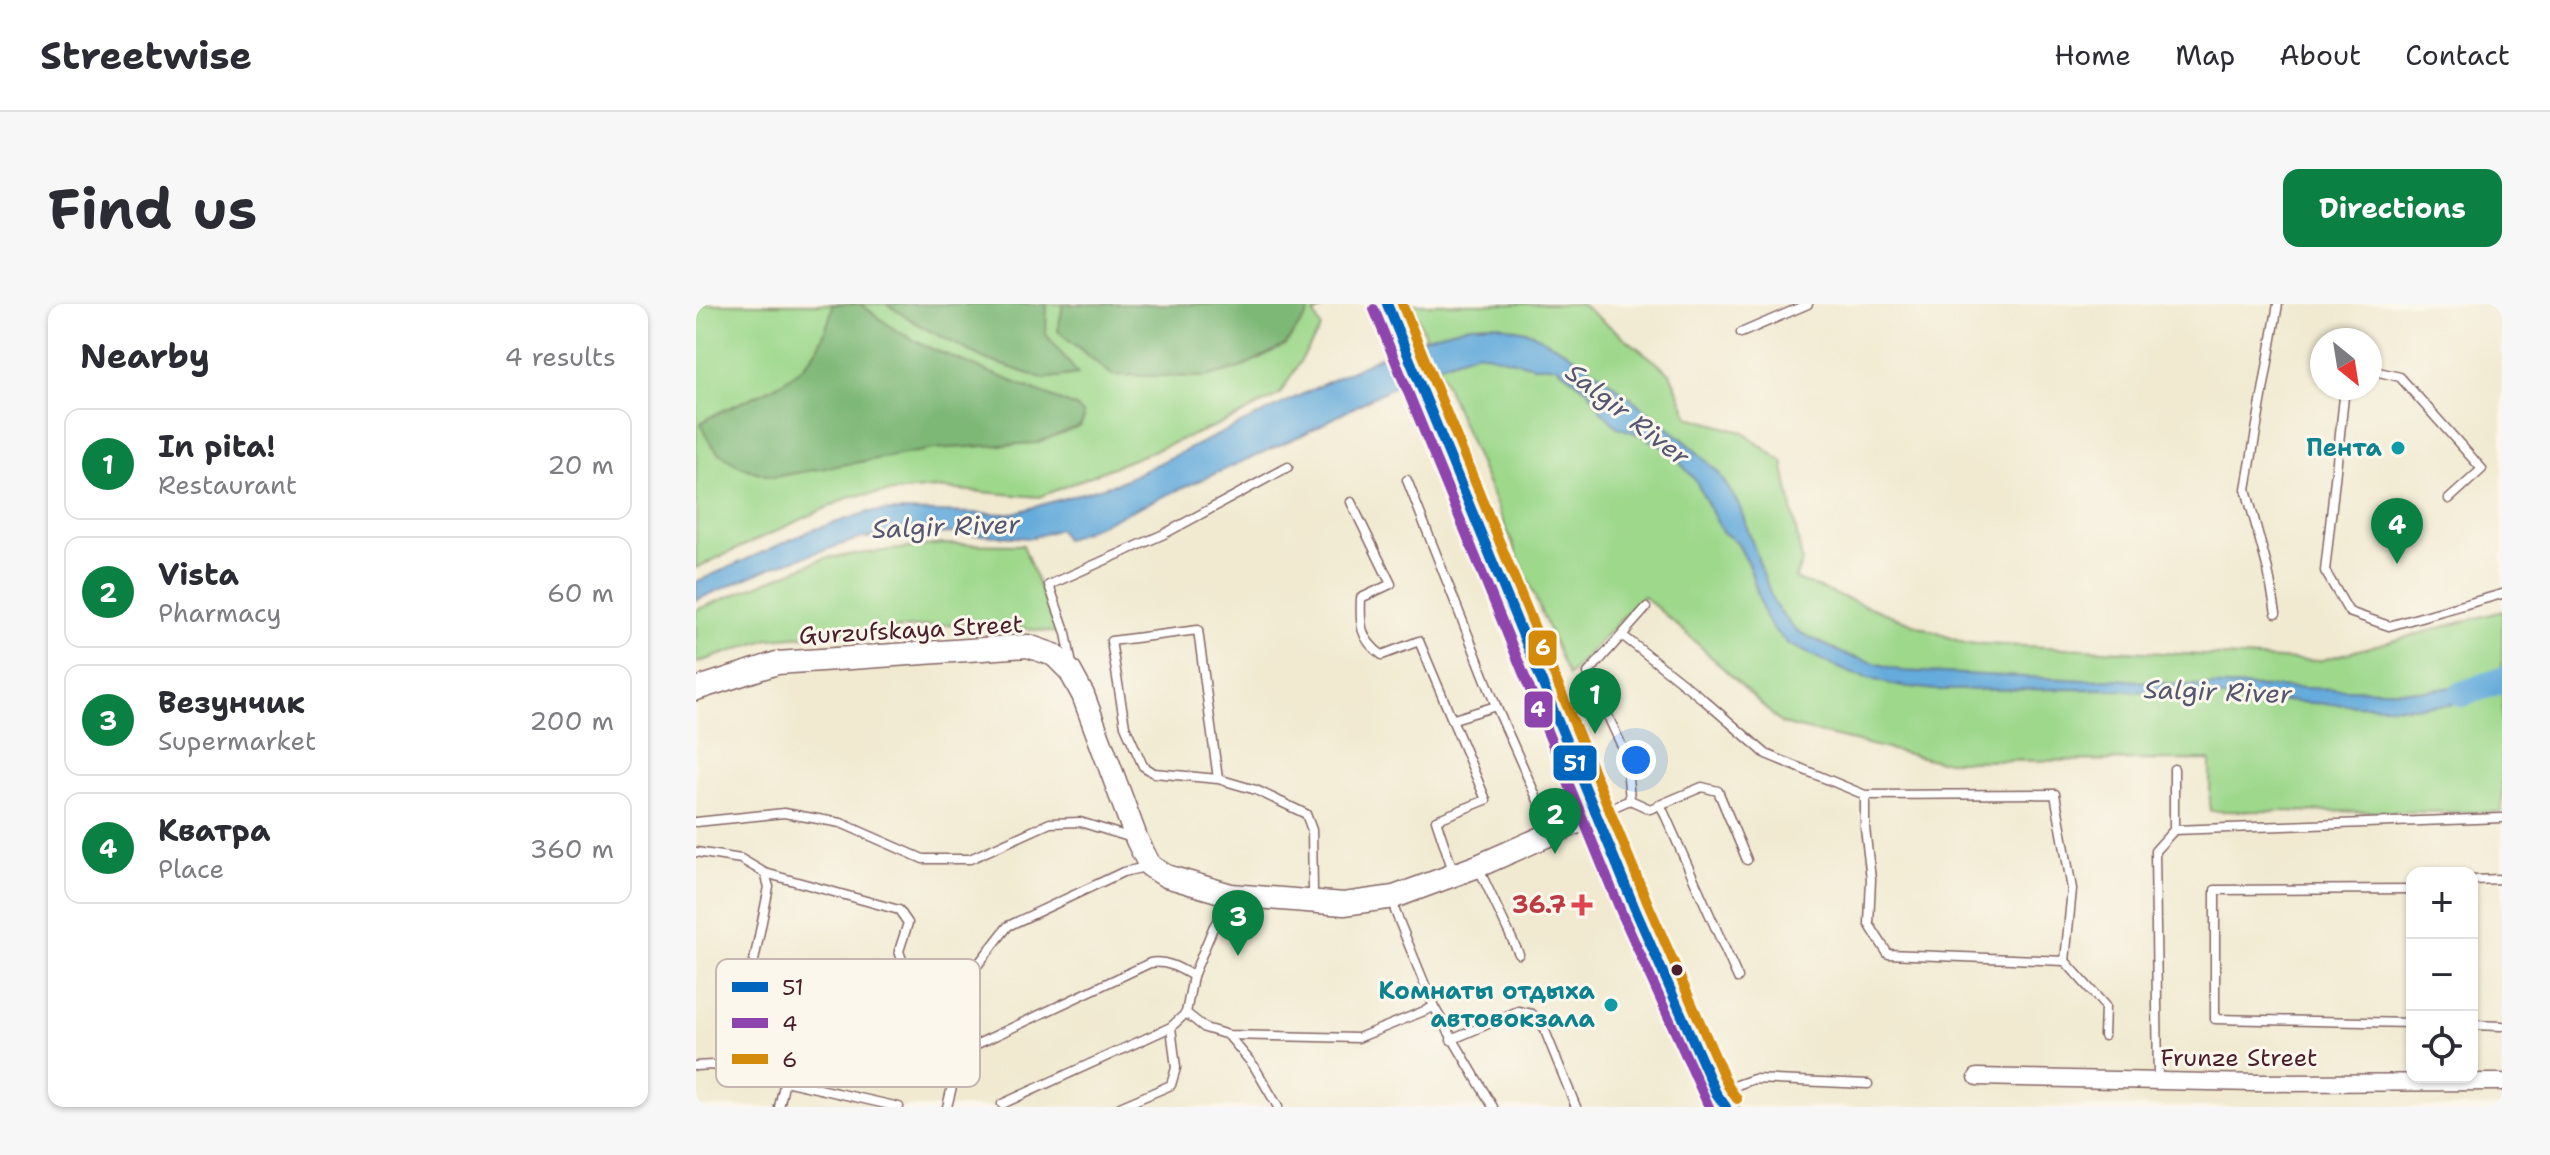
<!DOCTYPE html>
<html lang="en">
<head>
<meta charset="utf-8">
<style>
  :root { --surface:#fff; --page:#f7f7f7; --text:#2b2b33; --muted:#7c7c81; --line:#e1e1e2; --accent:#0b8043 }
  body { margin:0; font-family:"Shantell Sans",sans-serif; background:var(--page); color:var(--text) }
  .controls { position:absolute; right:24px; bottom:24px; display:grid; overflow:hidden; border-radius:16px; box-shadow:0 2px 6px #0004 }
  .controls button { width:72px; height:72px; display:grid; place-items:center; padding:0; border:0; border-bottom:2px solid var(--line); background:var(--surface); color:var(--text); font:40px sans-serif }
  .compass { position:absolute; left:1614px; top:24px; width:72px; height:72px; border-radius:50%; background:var(--surface); box-shadow:0 2px 6px #0004; rotate:150deg }
  .you { position:absolute; left:940px; top:456px; width:28px; height:28px; margin:-20px; border:6px solid #fff; border-radius:50%; background:#1a73e8; box-shadow:0 0 0 12px #1a73e833 }
  .badge { display:grid; place-items:center; width:52px; height:52px; border-radius:50%; background:var(--accent); color:#fff; font-size:26px; font-weight:700 }
  .pin { position:absolute; translate:-50% -66px; filter:drop-shadow(0 2px 4px #0008) }
  .pin::after { content:''; position:absolute; top:42px; width:28px; height:24px; background:inherit; clip-path:polygon(0 0,100% 0,50% 100%) }
  .list { margin:0; padding:0; list-style:none }
  h2 { display:flex; justify-content:space-between; align-items:center; height:104px; margin:0; padding:0 32px; font-size:34px }
  h2 small { font-size:26px; font-weight:400; color:var(--muted) }
  .list li { display:grid; grid-template-columns:52px 1fr auto; gap:24px; align-items:center; box-sizing:border-box; height:112px; margin:0 16px 16px; padding:0 16px; border:2px solid var(--line); border-radius:16px }
  .list b { display:block; font-size:30px; white-space:nowrap }
  .list p { margin:0; font-size:26px; white-space:nowrap; color:var(--muted) }
  .list em { font-size:26px; font-style:normal; color:var(--muted) }
  .icon { flex:none; width:44px; height:44px; fill:none; stroke:currentColor; stroke-width:2; stroke-linecap:round; stroke-linejoin:round }
  .map { position:relative; flex:none; width:1806px; height:803px; overflow:hidden; border-radius:16px }
  header { display:flex; align-items:center; gap:48px; box-sizing:border-box; height:112px; padding:0 40px; background:var(--surface); border-bottom:2px solid var(--line) }
  header strong { font-size:38px }
  nav { display:flex; gap:44px; margin-inline-start:auto; font-size:28px }
  .intro { display:flex; align-items:center; justify-content:space-between; box-sizing:border-box; height:192px; padding:0 48px }
  h1 { margin:0; font-size:56px }
  .button { padding:20px 36px; border-radius:16px; background:var(--accent); color:#fff; font-size:28px; font-weight:700 }
  main { display:flex; gap:48px; padding:0 48px }
  aside { flex:1; background:var(--surface); border-radius:16px; box-shadow:0 2px 6px #0004 }
  .map>svg:first-child { display:block }
  .green { fill:#9dd88b; stroke:#747c5b; stroke-width:2 }
  .forest { fill:#7eb877; stroke:#646c51; stroke-width:2 }
  .water { fill:#65abdb; stroke:#586583; stroke-width:2 }
  .lines { fill:none; stroke-linecap:round; stroke-linejoin:round }
  .river { stroke:#65abdb; stroke-width:26 }
  .service-casing { stroke:#846665; stroke-width:11 }
  .minor-casing { stroke:#846665; stroke-width:19 }
  .secondary-casing { stroke:#846665; stroke-width:25 }
  .primary-casing { stroke:#846665; stroke-width:27 }
  .service { stroke:#fff; stroke-width:8 }
  .minor { stroke:#fff; stroke-width:16 }
  .secondary { stroke:#fff; stroke-width:22 }
  .primary { stroke:#fff; stroke-width:24 }
  .bus-1-casing { stroke:#fbf7ec; stroke-width:16 }
  .bus-2-casing { stroke:#fbf7ec; stroke-width:16 }
  .bus-3-casing { stroke:#fbf7ec; stroke-width:16 }
  .bus-1 { stroke:#0065bd; stroke-width:10 }
  .bus-2 { stroke:#8e44ad; stroke-width:10 }
  .bus-3 { stroke:#d48b09; stroke-width:10 }
  .culture-dot { fill:#0f9aa8; stroke:#fbf7ec; stroke-width:3 }
  .health-dot { fill:#e0444e; stroke:#fbf7ec; stroke-width:3 }
  .bus-dot { fill:#4a1f2b; stroke:#fbf7ec; stroke-width:3 }
  .labels { text-anchor:middle; dominant-baseline:central; stroke-width:6; stroke-linejoin:round; paint-order:stroke }
  .culture-label { font-size:24px; font-weight:bold; fill:#0d838f; stroke:#fbf7ec; text-anchor:end }
  .street-label { font-size:24px; fill:#4a1f2b; stroke:#fbf7ec }
  .health-label { font-size:24px; font-weight:bold; fill:#be3a42; stroke:#fbf7ec; text-anchor:end }
  .water-label { font-size:26px; font-style:italic; fill:#555771; stroke:#fbf7ec }
  .key { fill:#fbf7ec; stroke:#c6b6b2; stroke-width:2 }
  .key-label { font-size:22px; fill:#4a1f2b }
  .line-badge { stroke:#fbf7ec; stroke-width:3 }
  .badge-label { font-size:22px; text-anchor:middle; font-weight:bold; fill:#fff }
</style>
</head>
<body>
<header>
<strong>Streetwise</strong>
<nav><a>Home</a><a>Map</a><a>About</a><a>Contact</a></nav>
</header>
<div class="intro"><h1>Find us</h1><a class="button">Directions</a></div>
<main>
<aside>
<h2>Nearby<small>4 results</small></h2>
<ul class="list">
<li><span class="badge">1</span><div><b>In pita!</b><p>Restaurant</p></div><em>20 m</em></li>
<li><span class="badge">2</span><div><b>Vista</b><p>Pharmacy</p></div><em>60 m</em></li>
<li><span class="badge">3</span><div><b>Везунчик</b><p>Supermarket</p></div><em>200 m</em></li>
<li><span class="badge">4</span><div><b>Кватра</b><p>Place</p></div><em>360 m</em></li>
</ul>
</aside>
<div class="map">
<svg width="1806" height="803" viewBox="0 0 1806 803">
  <rect width="100%" height="100%" fill="#fbf7ec"/>
  <filter id="ink" filterUnits="userSpaceOnUse"><feTurbulence type="fractalNoise" baseFrequency=".0125" numOctaves="2"/><feDisplacementMap in="SourceGraphic" scale="16" xChannelSelector="R" yChannelSelector="G"/><feConvolveMatrix kernelMatrix="1 2 1 2 8 2 1 2 1" color-interpolation-filters="sRGB"/></filter>
  <filter id="wash" filterUnits="userSpaceOnUse"><feTurbulence type="fractalNoise" baseFrequency=".006" numOctaves="4" result="noise"/><feDisplacementMap in="SourceGraphic" scale="32" xChannelSelector="R" yChannelSelector="G"/><feGaussianBlur stdDeviation="1.8" result="paint"/><feColorMatrix in="noise" values="0 0 0 0 0 0 0 0 0 0 0 0 0 0 0 0 0 1.4 0 .05"/><feComposite in="paint" operator="in"/></filter>
  <g filter="url(#wash)">
    <rect width="100%" height="100%" fill="#f1ead1"/>
    <g class="green">
      <path d="M0 0H635L618 10 625 24 584 90 541 113 343 193 239 184 156 192 0 264Z"/>
      <path d="M716 0H885L974 69 993 113 1046 128 1087 158 1106 257 1099 275 1268 339 1622 357 1806 307V508L1514 507V456L1242 457 1086 420 990 329 947 292 872 372Z"/>
      <path d="M246 240 327 241 361 329 281 318 73 335 0 359V306L129 254Z"/>
    </g>
    <g class="forest">
      <path d="M137 0H165L198 25 229 42 380 103 387 109 388 114 384 122 340 139 238 145 78 173C48 166 14 153 5 119 17 110 30 105 44 99 98 75 124 61 137 0Z"/>
      <path d="M190 0H351L350 30 382 70 348 75 289 55 228 24Z"/>
      <path d="M367 0H613L612 10 589 41 544 64 508 73 416 71 362 27Z"/>
    </g>
    <path class="water" d="M798 20 834 28 869 47 904 70 989 137 1022 168 1043 201 1078 300 1099 326 1148 350 1206 367 1390 376 1419 375 1489 381 1730 387 1762 382 1797 371 1804 385 1753 401 1716 403 1631 400 1406 385 1240 386 1197 381 1154 369 1092 340 1076 324 1069 313 1053 262 1041 238 1026 228 1000 177 975 148 945 131 921 123 905 107 893 87 860 62H838L782 48 728 66 606 131 369 236 363 225 335 234 252 229 166 234 79 262 0 296V278L116 226 173 208 206 207 314 210 424 178 719 36 775 21Z"/>
    <g class="lines">
      <path class="river" d="M1766 390 1806 376"/>
    </g>
  </g>
  <g filter="url(#ink)">
    <g class="lines">
      <g class="service-casing">
        <g id="service">
          <path d="M1045 29 1112 0"/>
          <path d="M1674 66 1704 73 1786 165 1753 195"/>
          <path d="M1649 84 1629 267 1653 308 1693 322 1806 290"/>
          <path d="M711 176 800 402 855 526"/>
          <path d="M655 198 695 280 665 294C664 319 663 335 686 351L723 337 790 496 740 516 758 570"/>
          <path d="M1580 309 1572 266 1550 185 1582 0"/>
          <path d="M926 331 1008 396 1070 450 1169 491 1359 490 1376 585 1369 657 1192 650 1173 620 1175 575 1169 524V491"/>
          <path d="M376 361 370 329 353 281 468 230 592 163"/>
          <path d="M758 415 800 402"/>
          <path d="M522 475 502 326 415 337 429 422 447 462 458 469 522 475 560 486 610 510 616 526 617 586 613 595"/>
          <path d="M934 496 930 451 892 369 950 304"/>
          <path d="M965 502 1042 674"/>
          <path d="M904 509 934 496 954 505 1006 483 1022 487 1051 556"/>
          <path d="M0 518 88 509 145 519 227 555H274L354 519 384 518 436 534"/>
          <path d="M1478 526 1806 514"/>
          <path d="M0 548 45 555 69 569 73 583 36 765"/>
          <path d="M782 563 823 650"/>
          <path d="M69 569 203 606 212 619 203 647 207 659 222 672 247 677 273 672 312 622 427 568 450 563"/>
          <path d="M1776 576 1806 575"/>
          <path d="M1716 585 1519 586V715L1716 719"/>
          <path d="M698 594 699 607 738 703 797 803"/>
          <path d="M1369 657 1409 702 1408 732"/>
          <path d="M497 672 490 709 509 724 532 731 662 734 738 703"/>
          <path d="M50 699 267 750"/>
          <path d="M1776 721 1806 722"/>
          <path d="M532 731 558 762 582 803"/>
          <path d="M755 736 822 707 836 710 845 717 880 803"/>
          <path d="M0 762 16 761 36 765 203 803"/>
          <path d="M1462 777 1459 547 1478 526V465"/>
          <path d="M1024 787 1058 775 1172 780"/>
          <path d="M306 800 475 723 490 709"/>
          <path d="M83 803 89 777"/>
          <path d="M251 803 262 758 275 743 454 659C470 656 483 664 497 672L517 624 535 592"/>
          <path d="M424 803 475 781 480 764 475 723"/>
        </g>
      </g>
      <g class="minor-casing">
        <path id="minor" d="M1281 773 1559 779 1806 778"/>
      </g>
      <g class="secondary-casing">
        <path id="secondary" d="M0 385 81 359 332 342 358 351 374 367 387 391 441 536 454 562 470 572 535 591 648 600 698 593 782 562 900 510"/>
      </g>
      <g class="primary-casing">
        <path id="primary" d="M691 0 939 605 1020 789 1030 803"/>
      </g>
      <use href="#service" class="service"/>
      <use href="#minor" class="minor"/>
      <use href="#secondary" class="secondary"/>
      <use href="#primary" class="primary"/>
      <g class="bus-1-casing">
        <path id="bus-1" d="M691 0 939 605 1020 789 1030 803"/>
      </g>
      <g class="bus-2-casing">
        <path id="bus-2" d="M678 5 926 610 1013 803"/>
      </g>
      <g class="bus-3-casing">
        <path id="bus-3" d="M706 0 952 600 1032 782 1041 795"/>
      </g>
      <use href="#bus-1" class="bus-1"/>
      <use href="#bus-2" class="bus-2"/>
      <use href="#bus-3" class="bus-3"/>
    </g>
  </g>
  <g class="culture-dot">
    <circle cx="1702" cy="144" r="8"/>
    <circle cx="915" cy="701" r="8"/>
  </g>
  <path class="health-dot" d="M882 589h8v8h8v8h-8v8h-8v-8h-8v-8h8z"/>
  <circle class="bus-dot" cx="981" cy="666" r="7"/>
  <g class="labels">
    <g class="culture-label">
      <text x="1686" y="144">Пента</text>
      <text x="899" y="687">Комнаты отдыха<tspan x="899" dy="28">автовокзала</tspan></text>
    </g>
    <g class="street-label">
      <text transform="translate(215 326) rotate(-3)">Gurzufskaya Street</text>
      <text x="1543" y="754">Frunze Street</text>
    </g>
    <g class="health-label">
      <text x="870" y="601">36.7</text>
    </g>
    <g class="water-label">
      <text transform="translate(932 110) rotate(38)">Salgir River</text>
      <text transform="translate(250 222) rotate(-2)">Salgir River</text>
      <text transform="translate(1522 387) rotate(2)">Salgir River</text>
    </g>
  </g>
  <rect x="20" y="655" width="264" height="128" rx="12" class="key"/>
  <rect x="36" y="678" width="36" height="10" fill="#0065bd"/>
  <rect x="36" y="714" width="36" height="10" fill="#8e44ad"/>
  <rect x="36" y="750" width="36" height="10" fill="#d48b09"/>
  <g class="key-label">
    <text x="86" y="691">51</text>
    <text x="86" y="727">4</text>
    <text x="86" y="763">6</text>
  </g>
  <g class="line-badge">
    <rect x="831" y="325" width="31" height="38" rx="8" fill="#d48b09"/>
    <rect x="827" y="386" width="31" height="39" rx="8" fill="#8e44ad"/>
    <rect x="856" y="440" width="46" height="38" rx="8" fill="#0065bd"/>
  </g>
  <g class="badge-label">
    <text x="847" y="351">6</text>
    <text x="842" y="413">4</text>
    <text x="879" y="467">51</text>
  </g>
</svg>
<div class="controls">
<button>+</button>
<button>−</button>
<button><svg class="icon" aria-label="locate" viewBox="0 0 24 24"><circle cx="12" cy="12" r="6"/><path d="M12 2v4M12 18v4M2 12h4M18 12h4"/></svg></button>
</div>
<svg class="compass" viewBox="-18 -18 36 36"><path d="M0-13l5 13h-10z" fill="#e53935"/><path d="M0 13l5-13h-10z" fill="#7c7c81"/></svg>
<div class="you"></div>
<div class="pin badge" style="left:899px;top:430px">1</div>
<div class="pin badge" style="left:859px;top:550px">2</div>
<div class="pin badge" style="left:542px;top:652px">3</div>
<div class="pin badge" style="left:1701px;top:260px">4</div>
</div>
</main>
</body>
</html>
